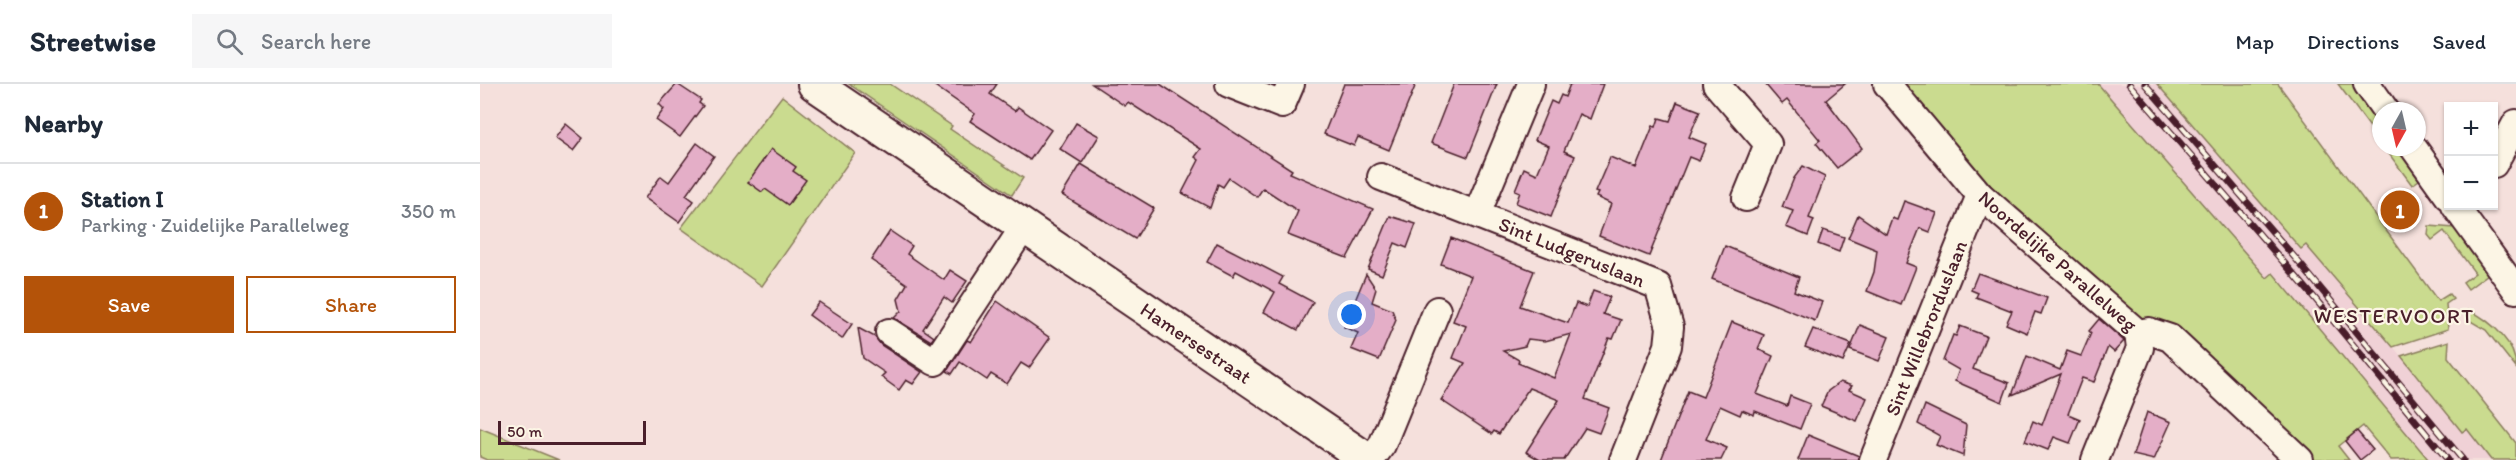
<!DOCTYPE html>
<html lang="en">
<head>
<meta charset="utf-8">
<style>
  :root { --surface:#fff; --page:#f6f6f7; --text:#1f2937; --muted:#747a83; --line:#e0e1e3; --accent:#b45309 }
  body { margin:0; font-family:Itim,sans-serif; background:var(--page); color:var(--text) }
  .controls { position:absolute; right:18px; top:18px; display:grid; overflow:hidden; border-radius:0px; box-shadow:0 2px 4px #0004 }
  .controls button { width:54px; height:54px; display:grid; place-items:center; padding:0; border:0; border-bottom:2px solid var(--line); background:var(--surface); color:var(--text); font:30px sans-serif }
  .compass { position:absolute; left:1892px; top:18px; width:54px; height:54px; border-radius:50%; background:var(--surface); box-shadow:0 2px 4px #0004; rotate:188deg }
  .scale { position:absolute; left:18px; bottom:15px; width:148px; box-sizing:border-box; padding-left:6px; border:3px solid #4a1f2b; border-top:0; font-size:16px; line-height:21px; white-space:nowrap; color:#4a1f2b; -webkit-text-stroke:4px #fcf5e5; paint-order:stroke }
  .you { position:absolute; left:872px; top:231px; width:21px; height:21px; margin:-15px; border:4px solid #fff; border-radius:50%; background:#1a73e8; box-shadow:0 0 0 9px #1a73e833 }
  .badge { display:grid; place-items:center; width:39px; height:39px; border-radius:50%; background:var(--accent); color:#fff; font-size:20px; font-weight:700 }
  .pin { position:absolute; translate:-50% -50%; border:3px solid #fff; box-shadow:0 2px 6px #0006 }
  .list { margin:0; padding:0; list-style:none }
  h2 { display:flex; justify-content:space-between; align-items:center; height:78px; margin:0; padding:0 24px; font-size:26px }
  h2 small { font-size:20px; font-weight:400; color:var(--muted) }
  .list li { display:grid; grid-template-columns:39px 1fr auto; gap:18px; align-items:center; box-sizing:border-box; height:96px; padding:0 24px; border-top:2px solid var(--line) }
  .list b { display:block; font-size:22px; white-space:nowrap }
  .list p { margin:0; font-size:20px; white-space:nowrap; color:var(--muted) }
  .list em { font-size:20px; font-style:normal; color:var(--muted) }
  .actions { display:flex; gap:12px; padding:18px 24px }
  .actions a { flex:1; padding:14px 0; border:2px solid var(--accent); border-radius:0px; text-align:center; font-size:21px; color:var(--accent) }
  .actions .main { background:var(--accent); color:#fff }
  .icon { flex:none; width:33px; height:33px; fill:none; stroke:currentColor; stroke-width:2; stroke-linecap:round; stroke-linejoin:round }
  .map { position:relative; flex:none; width:2036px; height:376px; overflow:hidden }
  header { display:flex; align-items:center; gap:36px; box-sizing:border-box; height:84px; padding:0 30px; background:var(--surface); border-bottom:2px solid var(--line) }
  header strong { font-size:28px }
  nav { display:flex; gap:33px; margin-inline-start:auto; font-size:21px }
  .search { width:420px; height:54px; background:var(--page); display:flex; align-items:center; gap:15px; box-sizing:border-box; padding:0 21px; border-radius:0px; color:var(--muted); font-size:22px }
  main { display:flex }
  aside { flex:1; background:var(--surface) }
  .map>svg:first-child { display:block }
  .built { fill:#f0d1d6 }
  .green { fill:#cadb8f; stroke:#8a7d5d; stroke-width:1.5 }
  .building { fill:#e4aec7; stroke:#4a1f2b; stroke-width:1.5; fill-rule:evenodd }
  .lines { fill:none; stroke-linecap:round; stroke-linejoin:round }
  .minor-casing { stroke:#4a1f2b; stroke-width:30 }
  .major-casing { stroke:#4a1f2b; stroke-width:36 }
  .minor { stroke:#fcf5e5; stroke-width:26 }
  .major { stroke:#fcf5e5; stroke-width:32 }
  .rail-casing { stroke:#4a1f2b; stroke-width:7 }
  .rail { stroke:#fcf5e5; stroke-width:4.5; stroke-dasharray:14; stroke-linecap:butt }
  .labels { text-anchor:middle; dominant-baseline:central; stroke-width:4.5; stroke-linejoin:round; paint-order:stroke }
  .street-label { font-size:20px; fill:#4a1f2b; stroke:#fcf5e5 }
  .neighbourhood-label { font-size:21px; letter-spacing:1.5px; fill:#4a1f2b; stroke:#fcf5e5 }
</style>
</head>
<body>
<header>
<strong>Streetwise</strong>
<div class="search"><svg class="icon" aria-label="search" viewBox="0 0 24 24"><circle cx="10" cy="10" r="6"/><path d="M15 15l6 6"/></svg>Search here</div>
<nav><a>Map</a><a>Directions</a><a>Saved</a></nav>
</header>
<main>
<aside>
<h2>Nearby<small></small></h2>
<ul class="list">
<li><span class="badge">1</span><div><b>Station I</b><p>Parking · Zuidelijke Parallelweg</p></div><em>350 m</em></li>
</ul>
<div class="actions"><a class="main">Save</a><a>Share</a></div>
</aside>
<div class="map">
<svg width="2036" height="376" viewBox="0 0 2036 376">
  <rect width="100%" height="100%" fill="#f5e0dc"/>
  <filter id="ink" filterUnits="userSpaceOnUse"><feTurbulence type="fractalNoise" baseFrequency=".0167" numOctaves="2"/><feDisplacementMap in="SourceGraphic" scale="12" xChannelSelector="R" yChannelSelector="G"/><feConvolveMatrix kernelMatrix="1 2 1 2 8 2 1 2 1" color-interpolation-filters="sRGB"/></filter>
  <g filter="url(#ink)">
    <path class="built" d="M1618 0H1693L1921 272 1969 257 1968 273 2036 359V376H1946L1794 189 1787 194Z"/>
    <g class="green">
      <path d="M369 0H410L472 42 470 45 543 94 532 111Z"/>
      <path d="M1418 0H1618L1787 194 1793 189 1948 375 1911 376 1883 342 1858 362 1869 376H1830L1659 236 1513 110Z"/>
      <path d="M1677 0H1798L1958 217 1969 210 1973 215 1966 220 1968 245 1913 263 1826 161 1821 165Z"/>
      <path d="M1858 0H1875L1901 35V58Z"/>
      <path d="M302 12 375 69 282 202 201 144Z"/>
      <path d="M1904 63H1921L1943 93 1932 101Z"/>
      <path d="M1949 142 1975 144 1979 142 2012 187 1988 205 1983 198 1995 189 1964 147 1952 156 1948 151Z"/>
      <path d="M1989 226C2011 237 2036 259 2036 284L2006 246 1987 235Z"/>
      <path d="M1969 257 1968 273 2036 359V376H2011L1987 345 1982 348 1921 272Z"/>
      <path d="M0 344 79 376H7L0 373Z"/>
    </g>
    <g class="building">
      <path d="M197 0 221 16 219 19 223 22 200 53 176 36 184 25 179 20Z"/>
      <path d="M452 0H517L510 10 535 27 538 23 571 46 550 76 490 37 495 30Z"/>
      <path d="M612 0H680L812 86 810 89 893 125 867 174 808 151 818 127 783 104 777 113 749 94 743 103 738 100 730 124 702 109 719 76 715 73 721 65 648 18 645 22Z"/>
      <path d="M864 0H936L909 66 878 53 874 62 844 50Z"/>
      <path d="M974 0H1017L988 73 951 59Z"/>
      <path d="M1090 0H1123L1110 35 1099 30 1084 67 1095 72 1071 133 1036 119 1040 108 1035 106 1044 84 1057 90 1069 62 1055 56 1071 17 1077 20 1081 11 1085 13Z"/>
      <path d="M1285 0H1365L1346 16 1382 64 1357 84 1336 59 1340 56 1307 16 1302 20Z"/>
      <path d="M1197 18 1220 27 1209 53 1226 60 1219 77 1209 73 1169 172 1119 152 1131 120 1116 113 1118 109 1115 108 1130 73 1156 84 1173 42 1176 43 1179 34 1190 37Z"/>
      <path d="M596 39 619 52 602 79 580 65Z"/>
      <path d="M86 40 103 54 93 67 75 54Z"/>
      <path d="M217 59 234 72 206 111 214 117 199 138 165 114 181 92 189 98Z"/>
      <path d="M291 65 316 83 313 87 326 96 308 121 285 105 282 108 268 98Z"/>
      <path d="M601 80 674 124 655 155 582 111Z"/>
      <path d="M1323 82 1345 93 1329 134 1334 136 1328 152 1306 143 1313 127 1302 123 1314 94Z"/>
      <path d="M1424 117 1457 129 1450 148 1440 144 1426 179 1436 183 1421 221 1387 207 1394 188 1397 166 1368 154 1378 131 1406 150 1412 134 1417 136Z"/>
      <path d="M910 132 936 140 927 164 915 159 902 191 888 185Z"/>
      <path d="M1343 146 1364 153 1359 168 1338 160Z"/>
      <path d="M410 147 432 162 427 170 464 196 470 186 487 197 472 219 464 213 443 245 454 253 451 257 414 234 421 227 418 215 427 200 391 176Z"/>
      <path d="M971 154 1054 187 1040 222 1088 239 1096 219 1107 223 1113 207 1130 213 1123 230 1141 236 1133 255 1129 254 1105 315 1129 324 1119 349 1105 344 1084 376H1060L1046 368 1079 316 1049 304 1019 350 1014 347 1012 350 961 316 985 279 973 274 986 242 973 237 991 192 961 180ZM1091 250 1074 294 1038 279 1039 276 1023 267 1045 262 1048 255 1065 257Z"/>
      <path d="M737 159 803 193 799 200 833 218 818 246 784 228 795 208 756 187 753 192 727 178Z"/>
      <path d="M1245 162 1319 193 1314 207 1342 218 1335 237 1232 195Z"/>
      <path d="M1498 189 1567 214 1561 230 1555 228 1547 249 1526 240 1532 227 1496 213 1498 209 1491 206Z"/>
      <path d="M886 190 896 205 892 218 912 226 916 236 899 276 871 265 878 249 864 243Z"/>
      <path d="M517 217 570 254 549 284 541 279 527 300 511 290 507 296 480 278 472 290 467 287 487 256 491 258Z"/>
      <path d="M339 218 372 240 362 255 329 231Z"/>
      <path d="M1619 235 1644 257 1634 268 1628 263 1614 298 1602 294 1588 330 1600 335 1590 359 1574 353 1568 366 1545 357 1553 337 1562 341 1581 290 1532 311 1547 272 1580 286 1587 267 1601 272 1611 249 1609 247Z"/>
      <path d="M1252 238 1284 251 1278 265 1293 272 1277 310 1307 322 1310 312 1330 320 1320 345 1275 327 1274 331 1262 326 1260 331 1240 322 1226 355 1247 364 1241 376H1181L1208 307 1223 313Z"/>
      <path d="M1380 241 1409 253 1399 277 1370 266Z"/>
      <path d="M1480 242 1506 252 1493 285 1529 299 1522 318 1475 297 1479 286 1463 277 1473 251 1476 252Z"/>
      <path d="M378 244 395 253 401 261 442 288 433 300 426 296 419 306 401 293 405 289 383 274Z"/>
      <path d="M1333 245 1371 260 1363 278 1325 263Z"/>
      <path d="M1360 298 1372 302 1369 306 1387 314 1377 337 1341 322 1348 307Z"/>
      <path d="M1445 321 1486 341 1483 372 1456 361 1460 352 1438 340Z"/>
      <path d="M1667 328 1691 338 1674 376 1653 371Z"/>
      <path d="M1877 347 1893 366 1880 376 1865 357Z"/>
      <path d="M1328 351 1379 372 1378 376H1318Z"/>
    </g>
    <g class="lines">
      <g class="minor-casing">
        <g id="minor">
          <path d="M749 0 802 21 811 0"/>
          <path d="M1236 0 1288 60 1266 114"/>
          <path d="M1407 0 1500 111 1658 249"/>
          <path d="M1887 0 1906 27"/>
          <path d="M1933 63 1968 112"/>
          <path d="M2014 80 2036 39"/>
          <path d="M901 93 1178 202 1190 243 1188 262 1143 376"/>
          <path d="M1975 122 2036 206"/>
          <path d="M997 130 1051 0"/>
          <path d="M409 248 455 278 543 144"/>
          <path d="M1658 249 1669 247 1690 254 1820 376"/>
          <path d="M891 376 902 361 957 226"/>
          <path d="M1393 376 1500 111"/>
          <path d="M1615 376 1660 264 1658 249"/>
        </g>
      </g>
      <g class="major-casing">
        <path id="major" d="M334 0 888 376"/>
      </g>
      <use href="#minor" class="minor"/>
      <use href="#major" class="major"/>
      <g class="rail-casing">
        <g id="rail">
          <path d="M1649 0 1832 211 1968 376"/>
          <path d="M1665 0 1816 175 1983 376"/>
        </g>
      </g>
      <use href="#rail" class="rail"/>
    </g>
  </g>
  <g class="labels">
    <g class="street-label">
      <text transform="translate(1092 168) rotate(22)">Sint Ludgeruslaan</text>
      <text transform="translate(1578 177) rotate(41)">Noordelijke Parallelweg</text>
      <text transform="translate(1446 244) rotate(-68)">Sint Willebrorduslaan</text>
      <text transform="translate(716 259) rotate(34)">Hamersestraat</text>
    </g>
    <g class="neighbourhood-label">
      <text x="1914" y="231">WESTERVOORT</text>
    </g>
  </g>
</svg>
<div class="controls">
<button>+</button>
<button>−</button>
</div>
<svg class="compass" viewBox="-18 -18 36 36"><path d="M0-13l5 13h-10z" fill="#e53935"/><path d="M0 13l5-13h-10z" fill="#747a83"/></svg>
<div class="scale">50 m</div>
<div class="you"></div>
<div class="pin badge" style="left:1920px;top:126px">1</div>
</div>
</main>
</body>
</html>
